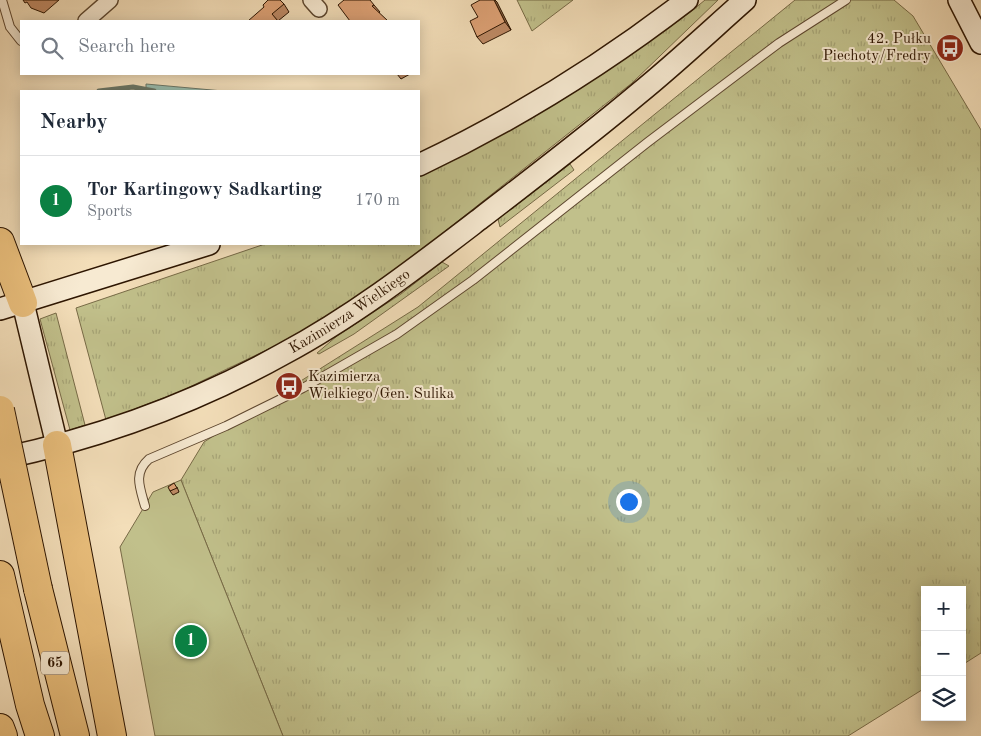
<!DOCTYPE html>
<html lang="en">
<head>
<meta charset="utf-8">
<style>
  :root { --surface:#fff; --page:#f2f2f3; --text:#1f2937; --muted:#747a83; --line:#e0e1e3; --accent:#0b8043 }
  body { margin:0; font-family:"Old Standard TT",serif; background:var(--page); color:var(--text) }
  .controls { position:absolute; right:15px; bottom:15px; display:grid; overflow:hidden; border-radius:0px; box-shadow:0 2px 12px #0003 }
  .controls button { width:45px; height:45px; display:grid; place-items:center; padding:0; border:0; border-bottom:1px solid var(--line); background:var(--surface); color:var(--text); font:25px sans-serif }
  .you { position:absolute; left:628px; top:501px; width:18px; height:18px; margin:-12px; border:4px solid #fff; border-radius:50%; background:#1a73e8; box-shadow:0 0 0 8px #1a73e833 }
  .badge { display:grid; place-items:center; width:32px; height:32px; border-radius:50%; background:var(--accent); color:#fff; font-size:16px; font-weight:700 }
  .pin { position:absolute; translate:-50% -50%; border:2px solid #fff; box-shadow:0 1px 5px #0006 }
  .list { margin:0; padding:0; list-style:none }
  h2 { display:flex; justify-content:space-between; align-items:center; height:65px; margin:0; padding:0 20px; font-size:21px }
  h2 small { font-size:16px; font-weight:400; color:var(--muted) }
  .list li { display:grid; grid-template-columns:32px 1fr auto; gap:15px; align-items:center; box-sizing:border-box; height:90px; padding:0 20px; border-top:1px solid var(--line) }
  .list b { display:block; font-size:19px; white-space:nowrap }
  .list p { margin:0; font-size:16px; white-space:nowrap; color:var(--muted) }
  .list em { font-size:16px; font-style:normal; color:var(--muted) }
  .icon { flex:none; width:28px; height:28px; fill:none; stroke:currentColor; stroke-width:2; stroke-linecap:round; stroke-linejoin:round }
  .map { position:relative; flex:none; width:981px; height:736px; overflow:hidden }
  .search { position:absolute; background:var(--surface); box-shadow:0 2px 12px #0003; left:20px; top:20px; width:400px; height:55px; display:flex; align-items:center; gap:12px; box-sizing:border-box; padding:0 18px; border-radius:0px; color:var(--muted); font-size:19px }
  .panel { position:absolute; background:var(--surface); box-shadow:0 2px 12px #0003; left:20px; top:90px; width:400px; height:155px; border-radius:0px }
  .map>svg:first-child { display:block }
  .grass { fill:url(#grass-tufts); stroke:#776a46 }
  .garden { fill:#c1c08b; stroke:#776a46 }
  .water { fill:url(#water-waves); stroke:#707967 }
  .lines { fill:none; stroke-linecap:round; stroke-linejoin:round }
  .stream { stroke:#707967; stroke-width:5 }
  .lane-casing { stroke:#5e472f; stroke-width:10 }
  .street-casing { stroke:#5e472f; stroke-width:18 }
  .secondary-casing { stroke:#2d1501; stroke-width:24 }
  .highway-casing { stroke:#2d1501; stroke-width:30 }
  .lane { stroke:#f7ead2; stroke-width:8 }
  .street { stroke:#f7ead2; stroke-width:15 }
  .secondary { stroke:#f7ead2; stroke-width:21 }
  .highway { stroke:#eabf7c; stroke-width:28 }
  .highway-bridge-casing { stroke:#2d1501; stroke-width:30; stroke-linecap:butt }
  .highway-bridge { stroke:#eabf7c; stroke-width:28 }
  .wall { fill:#be8a65; stroke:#2d1501 }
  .shaded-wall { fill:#9b7152; stroke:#2d1501 }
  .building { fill:#dda175; stroke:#2d1501 }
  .labels { text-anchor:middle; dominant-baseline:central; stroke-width:4; stroke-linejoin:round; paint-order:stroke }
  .shield { fill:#f7ead2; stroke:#6a5540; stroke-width:1 }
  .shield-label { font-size:14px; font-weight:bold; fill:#2d1501 }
  .poi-label { font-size:15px; fill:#2d1501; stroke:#f7ead2; text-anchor:end }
  .street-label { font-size:15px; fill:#2d1501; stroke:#f7ead2 }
</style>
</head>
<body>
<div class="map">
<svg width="981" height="736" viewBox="0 0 981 736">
  <defs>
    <pattern id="grass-tufts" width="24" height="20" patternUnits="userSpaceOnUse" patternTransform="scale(1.25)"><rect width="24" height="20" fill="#c1c08b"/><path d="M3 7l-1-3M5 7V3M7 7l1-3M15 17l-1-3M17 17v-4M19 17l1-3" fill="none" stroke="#a6a476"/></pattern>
    <pattern id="water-waves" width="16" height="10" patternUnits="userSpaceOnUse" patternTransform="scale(1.25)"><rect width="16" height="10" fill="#9cbcab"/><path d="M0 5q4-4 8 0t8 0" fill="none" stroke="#87a191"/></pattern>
  </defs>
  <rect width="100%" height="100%" fill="#f3deb9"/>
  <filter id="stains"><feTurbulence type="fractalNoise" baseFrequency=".004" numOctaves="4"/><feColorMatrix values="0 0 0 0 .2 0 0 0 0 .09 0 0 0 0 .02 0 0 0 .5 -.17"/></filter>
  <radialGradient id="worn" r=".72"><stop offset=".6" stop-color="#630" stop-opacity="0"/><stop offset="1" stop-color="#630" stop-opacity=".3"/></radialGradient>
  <g class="grass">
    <path d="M517 0H573L532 31Z"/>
    <path d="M705 0H718L632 83 400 267 323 320 277 345 179 392 106 420 76 308 265 244H419V175C499 140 575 94 647 43 666 29 687 16 705 0Z"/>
    <path d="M795 0H894L913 16 981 130V653L962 665V590H925V688L848 736H283L181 480 204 442 418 307Z"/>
    <path d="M570 164 574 170 500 227 498 219Z"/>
    <path d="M442 262 449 266 354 334 319 354 317 353 337 336 401 294Z"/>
    <path d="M56 313 85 425 70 430 40 319Z"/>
  </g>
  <path class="garden" d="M181 480 283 736H155L120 547 153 492Z"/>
  <path class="water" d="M146 84 223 91H146Z"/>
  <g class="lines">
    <path class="stream" d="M99 91 133 87 154 91"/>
    <g class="lane-casing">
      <g id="lane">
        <path d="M2 0 10 27 21 41"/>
        <path d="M145 506C140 488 133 473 149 459L226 426 303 388 397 334 473 280 648 142 779 43 846 0"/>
      </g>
    </g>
    <g class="street-casing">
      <g id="street">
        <path d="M311 0 319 9"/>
        <path d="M86 21 110 0"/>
      </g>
    </g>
    <g class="secondary-casing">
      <g id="secondary">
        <path d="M959 0 981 43"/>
        <path d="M419 165C514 120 604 64 687 0"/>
        <path d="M23 303 57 445"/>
        <path d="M0 309 209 244"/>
        <path id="s1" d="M0 459C98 438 195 403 283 354 354 316 417 267 481 218 534 177 587 137 638 94 675 64 710 31 745 0"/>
      </g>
    </g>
    <g class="highway-casing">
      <g id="highway">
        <path d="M0 242 23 303"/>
        <path d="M57 445 112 736"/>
        <path d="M0 575 30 705 40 736"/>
        <path d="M38 589 75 736"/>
        <path d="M0 728 3 736"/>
      </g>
    </g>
    <use href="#lane" class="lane"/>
    <use href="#street" class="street"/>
    <use href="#secondary" class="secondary"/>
    <use href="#highway" class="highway"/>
    <g class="highway-bridge-casing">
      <path id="highway-bridge" d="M0 410 38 589"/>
    </g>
    <use href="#highway-bridge" class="highway-bridge"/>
  </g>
  <g class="wall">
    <path d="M23 0H59L44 13 31 8 27 2 25 3Z"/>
    <path d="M344 0 374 5 380 12 379 13Z"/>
    <path d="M480 0H495L511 30 483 44 477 37 478 17Z"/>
    <path d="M284 4 289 12 278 21 264 7Z"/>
    <path d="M397 74H410L401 79Z"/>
    <path d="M177 487 179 492 173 495 170 491Z"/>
  </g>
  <path class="shaded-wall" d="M494 0H495L497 2 511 30 505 22Z"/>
  <g class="building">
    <path d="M268 0H280L284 4 272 14 278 21H248L264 7 263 5Z"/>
    <path d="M344 0H370L374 5 372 6 388 21H350L338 5Z"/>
    <path d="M480 0H494L505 22 477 37 470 21 478 17 471 5Z"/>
    <path d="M174 483 177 488 170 491 168 487Z"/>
  </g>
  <defs>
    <g id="bus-disc" transform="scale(1.4375)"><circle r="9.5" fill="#8f2418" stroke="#f7ead2"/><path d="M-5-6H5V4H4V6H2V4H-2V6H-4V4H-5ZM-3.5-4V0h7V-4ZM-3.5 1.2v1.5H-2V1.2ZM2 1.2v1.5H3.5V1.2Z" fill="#fff"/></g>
  </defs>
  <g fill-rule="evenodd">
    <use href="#bus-disc" x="950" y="48"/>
    <use href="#bus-disc" x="289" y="386"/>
  </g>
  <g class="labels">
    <rect class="shield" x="41" y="651.5" width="28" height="23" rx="4"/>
    <g class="shield-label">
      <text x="55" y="663">65</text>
    </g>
    <g class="poi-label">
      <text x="931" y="39">42. Pułku<tspan x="931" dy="17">Piechoty/Fredry</tspan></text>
      <text x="308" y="377" text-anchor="start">Kazimierza<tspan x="308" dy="17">Wielkiego/Gen. Sulika</tspan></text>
    </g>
    <g class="street-label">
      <text stroke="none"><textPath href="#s1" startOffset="382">Kazimierza Wielkiego</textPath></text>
    </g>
  </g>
  <rect width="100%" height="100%" filter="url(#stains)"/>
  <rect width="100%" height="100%" fill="url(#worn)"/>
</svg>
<div class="controls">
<button>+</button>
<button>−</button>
<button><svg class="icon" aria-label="layers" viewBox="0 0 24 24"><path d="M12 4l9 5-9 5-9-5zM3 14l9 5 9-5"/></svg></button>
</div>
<div class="you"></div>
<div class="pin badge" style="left:191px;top:641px">1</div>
<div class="search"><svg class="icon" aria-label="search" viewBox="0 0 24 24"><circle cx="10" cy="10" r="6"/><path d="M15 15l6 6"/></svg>Search here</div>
<section class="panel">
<h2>Nearby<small></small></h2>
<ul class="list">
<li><span class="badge">1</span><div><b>Tor Kartingowy Sadkarting</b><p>Sports</p></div><em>170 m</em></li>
</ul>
</section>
</div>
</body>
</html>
